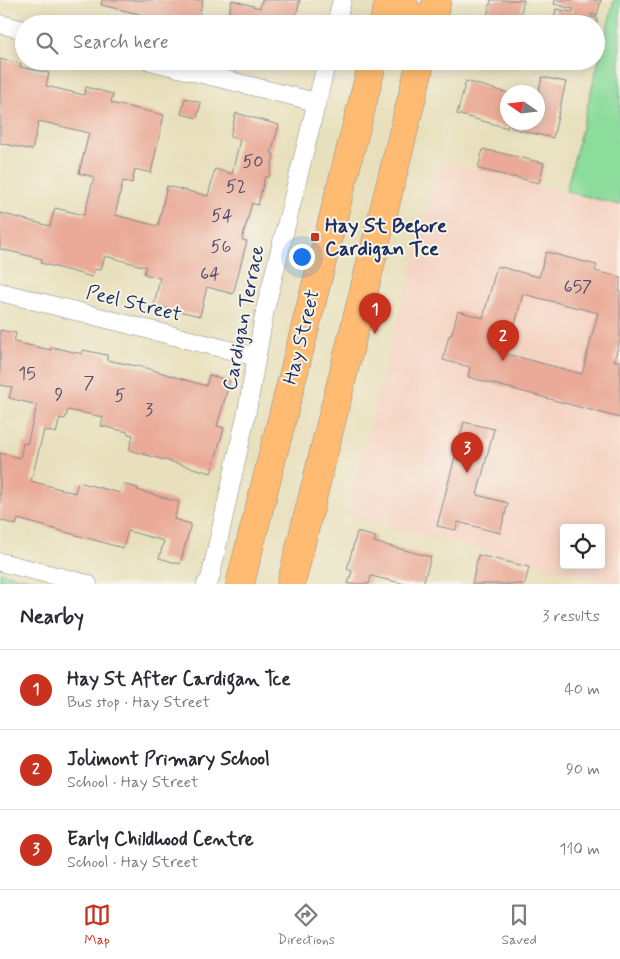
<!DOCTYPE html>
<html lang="en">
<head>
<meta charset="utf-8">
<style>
  :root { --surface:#fff; --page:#f2f2f3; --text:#2b2b33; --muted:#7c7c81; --line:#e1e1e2; --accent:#c8321e }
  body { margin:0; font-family:Mynerve,sans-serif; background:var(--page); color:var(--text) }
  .controls { position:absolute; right:15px; bottom:15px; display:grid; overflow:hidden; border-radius:5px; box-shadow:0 2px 12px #0003 }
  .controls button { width:45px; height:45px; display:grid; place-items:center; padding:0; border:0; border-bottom:1px solid var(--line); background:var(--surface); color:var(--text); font:25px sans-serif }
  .compass { position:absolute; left:500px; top:85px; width:45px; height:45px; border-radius:50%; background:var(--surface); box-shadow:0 2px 12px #0003; rotate:284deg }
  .you { position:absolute; left:301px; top:256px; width:18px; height:18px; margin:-12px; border:4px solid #fff; border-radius:50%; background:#1a73e8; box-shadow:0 0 0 8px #1a73e833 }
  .badge { display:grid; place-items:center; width:32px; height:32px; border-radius:50%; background:var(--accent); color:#fff; font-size:16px; font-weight:700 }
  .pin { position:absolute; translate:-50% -41px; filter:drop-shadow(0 1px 2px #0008) }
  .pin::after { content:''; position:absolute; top:26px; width:18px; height:15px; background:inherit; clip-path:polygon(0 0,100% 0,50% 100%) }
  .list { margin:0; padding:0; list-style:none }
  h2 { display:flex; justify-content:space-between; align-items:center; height:65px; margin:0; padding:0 20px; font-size:21px }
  h2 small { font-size:16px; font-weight:400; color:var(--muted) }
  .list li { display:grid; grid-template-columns:32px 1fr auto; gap:15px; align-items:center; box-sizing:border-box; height:80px; padding:0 20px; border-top:1px solid var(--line) }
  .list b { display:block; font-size:19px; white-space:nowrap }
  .list p { margin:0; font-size:16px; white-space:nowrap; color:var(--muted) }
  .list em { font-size:16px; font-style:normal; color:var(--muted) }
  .icon { flex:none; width:28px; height:28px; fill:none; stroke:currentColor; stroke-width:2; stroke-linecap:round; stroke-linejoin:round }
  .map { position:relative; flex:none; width:620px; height:584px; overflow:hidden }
  .search { position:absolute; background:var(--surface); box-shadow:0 2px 12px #0003; left:15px; right:15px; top:15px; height:55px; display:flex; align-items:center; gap:12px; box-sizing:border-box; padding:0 18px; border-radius:28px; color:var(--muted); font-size:19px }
  .sheet { height:305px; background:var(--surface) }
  nav { display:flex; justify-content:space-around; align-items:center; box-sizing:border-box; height:70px; border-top:1px solid var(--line); background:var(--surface); font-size:14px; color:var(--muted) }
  nav a { display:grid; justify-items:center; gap:2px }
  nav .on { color:var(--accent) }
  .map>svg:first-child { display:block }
  .built { fill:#f5d3c2; fill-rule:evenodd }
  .green { fill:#8cdc9b; stroke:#54867c }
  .building { fill:#eaaa97; fill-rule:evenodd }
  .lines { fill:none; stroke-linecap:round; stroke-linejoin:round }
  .minor-casing { stroke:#82888d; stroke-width:19 }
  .primary-casing { stroke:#82888d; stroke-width:29 }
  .minor { stroke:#fff; stroke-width:18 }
  .primary { stroke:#febb71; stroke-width:28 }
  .poi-dot { fill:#c8321e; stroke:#f7f3e8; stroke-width:2 }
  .labels { text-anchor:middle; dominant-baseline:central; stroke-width:4; stroke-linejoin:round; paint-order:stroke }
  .number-label { font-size:18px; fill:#4f4e6c }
  .poi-label { font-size:20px; font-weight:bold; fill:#1b2f5e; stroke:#f7f3e8; text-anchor:start }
  .street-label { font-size:20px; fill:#1b2f5e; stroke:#f7f3e8 }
</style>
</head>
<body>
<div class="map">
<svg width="620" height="584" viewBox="0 0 620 584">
  <rect width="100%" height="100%" fill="#f7f3e8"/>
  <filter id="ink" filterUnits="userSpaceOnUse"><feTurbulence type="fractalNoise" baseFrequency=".02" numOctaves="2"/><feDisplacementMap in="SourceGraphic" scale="10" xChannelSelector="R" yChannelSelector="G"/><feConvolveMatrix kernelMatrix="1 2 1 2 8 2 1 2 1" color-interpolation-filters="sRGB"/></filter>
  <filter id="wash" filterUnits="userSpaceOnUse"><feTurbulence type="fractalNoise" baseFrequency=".0096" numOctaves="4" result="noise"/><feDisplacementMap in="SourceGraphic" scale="20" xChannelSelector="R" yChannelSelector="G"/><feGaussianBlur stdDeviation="1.12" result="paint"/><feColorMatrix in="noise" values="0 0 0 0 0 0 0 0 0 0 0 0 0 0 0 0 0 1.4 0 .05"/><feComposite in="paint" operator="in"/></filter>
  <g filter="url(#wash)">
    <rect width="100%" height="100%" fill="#e8e0bc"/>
    <path class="built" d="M440 161 620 205V584H614L346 516ZM564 528H601V565H564Z"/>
    <g class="green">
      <path d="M614 0H620V205L566 191Z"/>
      <path d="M0 572 49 584H0Z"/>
    </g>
    <g id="blocks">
      <g class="building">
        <path d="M102 0H203L197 24H153L137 20 139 14 101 5Z"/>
        <path d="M232 0 260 8 262 0H300L294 24H226Z"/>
        <path d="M491 0H524L518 24H485Z"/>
        <path d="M555 0H601L597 16 591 14V17L597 18V24H553L556 9 573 12V9L554 4Z"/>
        <path d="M0 59 21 64 20 67 49 73 46 86 84 95 86 87 113 94 111 103 164 115 151 173 135 169 132 183 123 181 115 215 158 226 167 186 208 196 215 169 232 174 240 139 230 137 236 113 279 125 271 153 274 154 269 177H265L258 205 252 203 242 240 247 241 233 294 207 287 200 316 154 305 160 278 144 274 146 267 105 256 101 270 94 269 92 277 41 263 42 259 0 249V213L50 226 55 208 84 215 94 177 79 173 89 133 39 121 32 150 0 143Z"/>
        <path d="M542 77 566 82 553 138 511 128 512 122H538V95Z"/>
        <path d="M466 81 508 93V128L457 114Z"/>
        <path d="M185 98 201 103 197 118 181 114Z"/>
        <path d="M483 149 544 163 539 183 478 169Z"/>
        <path d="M546 252 597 265 595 271 620 277V340L614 361H620V418L468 377 470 367 443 360 449 335 451 336 458 311 483 318 497 266 539 277ZM523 294 598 313 582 374 507 354Z"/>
        <path d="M0 330 16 333 14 342 51 350 52 347 82 354 83 350 107 355V360L146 368 206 386 209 375 230 381 217 426 224 428 211 473 129 450 133 435 128 434V432L101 426 103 417 68 410 65 419 60 418 56 433 44 430 31 481 75 493 78 482 120 493 123 484 138 488 137 490 179 502 174 519 191 524 180 564 159 558 164 541 128 531 123 548 18 519 16 525 0 520V453L20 458 23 443 27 444 37 405 9 398 12 387 0 385Z"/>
        <path d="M464 422 494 429 477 495 508 503 500 533 458 522 456 530 437 526Z"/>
        <path d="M357 532 376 537 374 542 431 557 423 584H405L371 576 369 584H348L352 571 347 569Z"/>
        <path d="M478 555 529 567 525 584H472Z"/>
      </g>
    </g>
  </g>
  <g filter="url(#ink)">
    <use href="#blocks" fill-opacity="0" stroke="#82888d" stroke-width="1"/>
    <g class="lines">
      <g class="minor-casing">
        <g id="minor">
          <path d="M0 24 24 30"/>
          <path d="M336 24 342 0"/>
          <path d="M150 61 316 102"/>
          <path d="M0 292 257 357"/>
          <path d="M0 562 88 584"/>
          <path d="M206 584 210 579 247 411 265 310 327 61"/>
        </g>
      </g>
      <g class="primary-casing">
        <g id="primary">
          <path d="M399 0 416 24"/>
          <path d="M383 24 390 0"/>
          <path d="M431 24 437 0"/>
          <path d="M240 584 373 61"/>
          <path d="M291 584 421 61"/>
        </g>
      </g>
      <use href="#minor" class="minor"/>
      <use href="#primary" class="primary"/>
    </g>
  </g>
  <rect class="poi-dot" x="310" y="232" width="10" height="10" rx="2.5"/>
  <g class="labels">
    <g class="number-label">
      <text x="253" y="162">50</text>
      <text x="236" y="187">52</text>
      <text x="222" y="216">54</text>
      <text x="221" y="247">56</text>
      <text x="210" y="274">64</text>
      <text x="578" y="287">657</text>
      <text x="27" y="374">15</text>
      <text x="89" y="383">7</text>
      <text x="59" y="395">9</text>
      <text x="120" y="396">5</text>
      <text x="149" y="410">3</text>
    </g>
    <g class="poi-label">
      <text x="325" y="226">Hay St Before<tspan x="325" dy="23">Cardigan Tce</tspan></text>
    </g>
    <g class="street-label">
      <text transform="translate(134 304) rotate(14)">Peel Street</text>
      <text transform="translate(244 318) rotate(-79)">Cardigan Terrace</text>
      <text transform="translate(302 337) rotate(-76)">Hay Street</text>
    </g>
  </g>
</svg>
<div class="controls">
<button><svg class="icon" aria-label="locate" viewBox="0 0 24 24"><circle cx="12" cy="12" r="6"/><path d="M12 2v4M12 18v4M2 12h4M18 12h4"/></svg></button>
</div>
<svg class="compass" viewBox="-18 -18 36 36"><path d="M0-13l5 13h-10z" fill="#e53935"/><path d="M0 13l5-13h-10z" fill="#7c7c81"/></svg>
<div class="you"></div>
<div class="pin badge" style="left:375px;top:334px">1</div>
<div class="pin badge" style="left:503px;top:361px">2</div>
<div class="pin badge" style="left:467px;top:473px">3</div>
<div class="search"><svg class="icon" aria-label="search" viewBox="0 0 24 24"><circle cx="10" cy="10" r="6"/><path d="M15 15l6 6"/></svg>Search here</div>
</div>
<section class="sheet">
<h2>Nearby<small>3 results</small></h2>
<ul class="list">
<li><span class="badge">1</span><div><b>Hay St After Cardigan Tce</b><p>Bus stop · Hay Street</p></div><em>40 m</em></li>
<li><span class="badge">2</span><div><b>Jolimont Primary School</b><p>School · Hay Street</p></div><em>90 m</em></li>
<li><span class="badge">3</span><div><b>Early Childhood Centre</b><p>School · Hay Street</p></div><em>110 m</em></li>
</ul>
</section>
<nav>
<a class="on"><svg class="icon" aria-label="map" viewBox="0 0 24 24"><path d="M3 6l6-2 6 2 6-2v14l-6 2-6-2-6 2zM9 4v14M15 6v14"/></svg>Map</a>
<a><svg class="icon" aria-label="directions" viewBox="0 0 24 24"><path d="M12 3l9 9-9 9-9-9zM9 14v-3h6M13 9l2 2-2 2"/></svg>Directions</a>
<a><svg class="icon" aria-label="saved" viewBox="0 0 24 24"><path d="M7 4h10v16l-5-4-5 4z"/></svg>Saved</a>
</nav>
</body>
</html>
